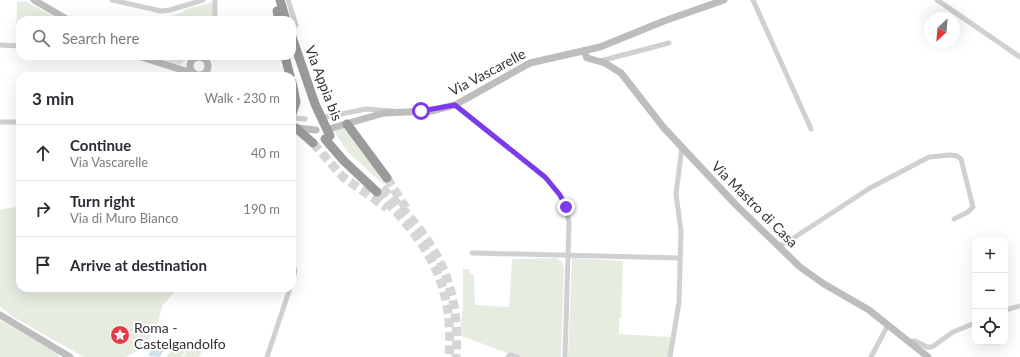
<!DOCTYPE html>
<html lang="en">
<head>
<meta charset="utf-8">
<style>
  :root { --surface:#fff; --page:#f7f7f7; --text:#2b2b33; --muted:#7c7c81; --line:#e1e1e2 }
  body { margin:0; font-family:Lato,sans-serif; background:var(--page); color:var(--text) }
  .controls { position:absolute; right:12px; bottom:12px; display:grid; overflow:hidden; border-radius:8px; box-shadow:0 4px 16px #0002 }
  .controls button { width:36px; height:36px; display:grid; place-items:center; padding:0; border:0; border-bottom:1px solid var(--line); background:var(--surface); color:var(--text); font:20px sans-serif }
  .compass { position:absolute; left:924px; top:12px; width:36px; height:36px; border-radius:50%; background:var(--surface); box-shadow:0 4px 16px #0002; rotate:206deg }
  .stop { position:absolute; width:12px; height:12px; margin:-9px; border:3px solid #7c3aed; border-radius:50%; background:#fff }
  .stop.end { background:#7c3aed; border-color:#fff; box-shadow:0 1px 4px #0008 }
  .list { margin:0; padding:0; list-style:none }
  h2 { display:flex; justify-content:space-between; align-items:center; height:52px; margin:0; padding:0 16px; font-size:17px }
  h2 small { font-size:13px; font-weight:400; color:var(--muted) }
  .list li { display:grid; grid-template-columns:26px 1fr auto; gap:12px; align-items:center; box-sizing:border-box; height:56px; padding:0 16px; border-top:1px solid var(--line) }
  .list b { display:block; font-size:15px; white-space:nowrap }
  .list p { margin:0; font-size:13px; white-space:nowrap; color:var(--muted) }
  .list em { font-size:13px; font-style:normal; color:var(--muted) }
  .icon { flex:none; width:22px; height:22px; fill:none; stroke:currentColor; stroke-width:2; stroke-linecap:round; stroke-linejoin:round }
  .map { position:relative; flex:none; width:1020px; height:357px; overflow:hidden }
  .search { position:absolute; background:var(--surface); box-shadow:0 4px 16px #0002; left:16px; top:16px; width:280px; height:44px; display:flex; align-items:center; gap:10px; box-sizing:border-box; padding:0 14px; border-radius:12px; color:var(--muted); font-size:15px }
  .panel { position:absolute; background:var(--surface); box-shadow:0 4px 16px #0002; left:16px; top:72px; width:280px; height:220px; border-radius:12px }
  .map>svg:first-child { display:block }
  .green { fill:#e6ecdf }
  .water { fill:#cfe2ee }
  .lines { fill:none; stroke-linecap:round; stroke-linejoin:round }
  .highway-tunnel { stroke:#d6d6d6; stroke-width:9; stroke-dasharray:9 4.5; stroke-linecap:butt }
  .street { stroke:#d0d0d0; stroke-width:5 }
  .secondary { stroke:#bdbdbd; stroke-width:7 }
  .highway { stroke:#9a9a9a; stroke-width:9 }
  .highway-bridge { stroke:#9a9a9a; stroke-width:9 }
  .route { stroke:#7c3aed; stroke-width:5 }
  .labels { text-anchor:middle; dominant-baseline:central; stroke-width:4; stroke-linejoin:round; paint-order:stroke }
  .street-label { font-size:14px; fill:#333; stroke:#fff }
  .poi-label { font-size:14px; fill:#333; stroke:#fff; text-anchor:start }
</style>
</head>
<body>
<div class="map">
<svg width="1020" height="357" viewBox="0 0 1020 357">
  <rect width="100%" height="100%" fill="#fff"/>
  <g class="green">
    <path d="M25 1 53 16V20H20V43H16L17 2Z"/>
    <path d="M213 2V20H155L184 12 183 10Z"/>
    <path d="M148 56H190L180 65Z"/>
    <path d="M343 128 350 133 385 182 383 184 348 152 332 129Z"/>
    <path d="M20 206V288H178L162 306 158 323 150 338 138 351 125 357H84L13 317 0 306V210Z"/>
    <path d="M556 258 561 261 564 268 561 357H518L459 335 463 306V269H469V273L474 275 475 305 509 307 512 259Z"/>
    <path d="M572 258 623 261 621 318H619V334L671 337 668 357H568Z"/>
    <path d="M0 320 57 353 60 357H0Z"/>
    <path d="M192 339 205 345 199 357H183Z"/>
    <path d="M175 340 187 346 182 357H167Z"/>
  </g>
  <path class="water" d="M157 338 168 343 160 357 148 356Z"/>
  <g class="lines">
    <g class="highway-tunnel">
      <path d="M313 143 343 177 387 208"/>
      <path d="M387 178 406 208"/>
      <path d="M382 188C435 239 461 282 456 357"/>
      <path d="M377 192C428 243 454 282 449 357"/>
    </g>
    <g class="street">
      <path d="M112 0 161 11 170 10 203 0"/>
      <path d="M288 0 296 25"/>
      <path d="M753 0 811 129"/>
      <path d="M937 0 1020 57"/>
      <path d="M215 20V0"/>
      <path d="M0 45 20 46"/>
      <path d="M205 56 207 61"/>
      <path d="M192 60 194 56"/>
      <path d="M600 61 669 43"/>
      <path d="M455 105 547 179 563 200 567 211 569 223 565 357"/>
      <path d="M326 117 366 109 393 111"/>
      <path d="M292 118 305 119"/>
      <path d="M0 122H20"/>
      <path d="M778 246 792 239 870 188 929 157 950 155 957 156 961 159 973 207 968 212 954 219"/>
      <path d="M472 253 680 258"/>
      <path d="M292 261 295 271 292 282"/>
      <path d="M1005 310 1020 306"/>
      <path d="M909 341H915L927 347H932L953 332 975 323"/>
      <path d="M267 357 290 288"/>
      <path d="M508 357 510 355 517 357"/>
      <path d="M670 357 679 302 681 231 676 194 682 147"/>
      <path d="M871 357 888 325"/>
    </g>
    <g class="secondary">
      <path d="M34 0 68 20"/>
      <path d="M584 51 587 58 605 63 621 73 664 128 736 205 800 267 824 284 869 310 928 357"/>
      <path d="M138 56 195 74"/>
      <circle cx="199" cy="66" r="9"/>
      <path d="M296 128 316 130"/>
      <path d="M332 128 384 113 431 111 455 105 530 63 600 47 664 21 724 0"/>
      <path d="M0 315 70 357"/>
    </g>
    <g class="highway">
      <path d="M280 0 286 20"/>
      <path d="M277 11 279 20"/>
      <path d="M285 56 290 76"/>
      <path d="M292 82 296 102 292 114"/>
      <path d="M347 124 387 178"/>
      <path d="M296 128 313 143"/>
      <path d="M325 139 344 161 377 192"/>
    </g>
    <path class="highway-bridge" d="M292 37 315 104 330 136"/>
  </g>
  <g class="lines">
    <path class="route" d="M421 111 455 105 545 177 560 195 566 207"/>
  </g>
  <defs>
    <g id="sight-disc" transform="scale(1)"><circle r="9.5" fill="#e63946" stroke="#fff"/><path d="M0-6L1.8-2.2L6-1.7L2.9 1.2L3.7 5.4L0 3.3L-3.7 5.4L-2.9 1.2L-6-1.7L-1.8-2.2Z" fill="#fff"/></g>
  </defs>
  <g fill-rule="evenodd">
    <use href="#sight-disc" x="120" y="335"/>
  </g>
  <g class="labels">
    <g class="street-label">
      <text transform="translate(487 72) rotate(-28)">Via Vascarelle</text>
      <text transform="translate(324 83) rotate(69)">Via Appia bis</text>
      <text transform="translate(755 204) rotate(45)">Via Mastro di Casa</text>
    </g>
    <g class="poi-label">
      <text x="134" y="327">Roma -<tspan x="134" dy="16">Castelgandolfo</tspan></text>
    </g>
  </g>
</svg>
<div class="controls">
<button>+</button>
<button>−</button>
<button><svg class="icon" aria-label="locate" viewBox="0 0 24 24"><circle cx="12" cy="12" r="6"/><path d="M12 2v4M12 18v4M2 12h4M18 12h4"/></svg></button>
</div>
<svg class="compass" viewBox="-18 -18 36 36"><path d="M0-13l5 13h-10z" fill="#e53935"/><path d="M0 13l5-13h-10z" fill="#7c7c81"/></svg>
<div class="stop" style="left:421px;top:111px"></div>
<div class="stop end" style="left:566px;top:207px"></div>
<div class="search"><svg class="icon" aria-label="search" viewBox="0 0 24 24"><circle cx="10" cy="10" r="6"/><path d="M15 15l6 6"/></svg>Search here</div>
<section class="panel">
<h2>3 min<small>Walk · 230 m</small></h2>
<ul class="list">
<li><svg class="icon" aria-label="ahead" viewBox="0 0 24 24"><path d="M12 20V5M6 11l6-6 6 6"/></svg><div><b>Continue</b><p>Via Vascarelle</p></div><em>40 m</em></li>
<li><svg class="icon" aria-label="right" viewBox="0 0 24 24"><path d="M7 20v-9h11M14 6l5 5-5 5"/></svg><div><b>Turn right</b><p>Via di Muro Bianco</p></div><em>190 m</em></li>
<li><svg class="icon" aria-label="arrive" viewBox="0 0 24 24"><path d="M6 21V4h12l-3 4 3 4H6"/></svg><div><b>Arrive at destination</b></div></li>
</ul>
</section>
</div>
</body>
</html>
